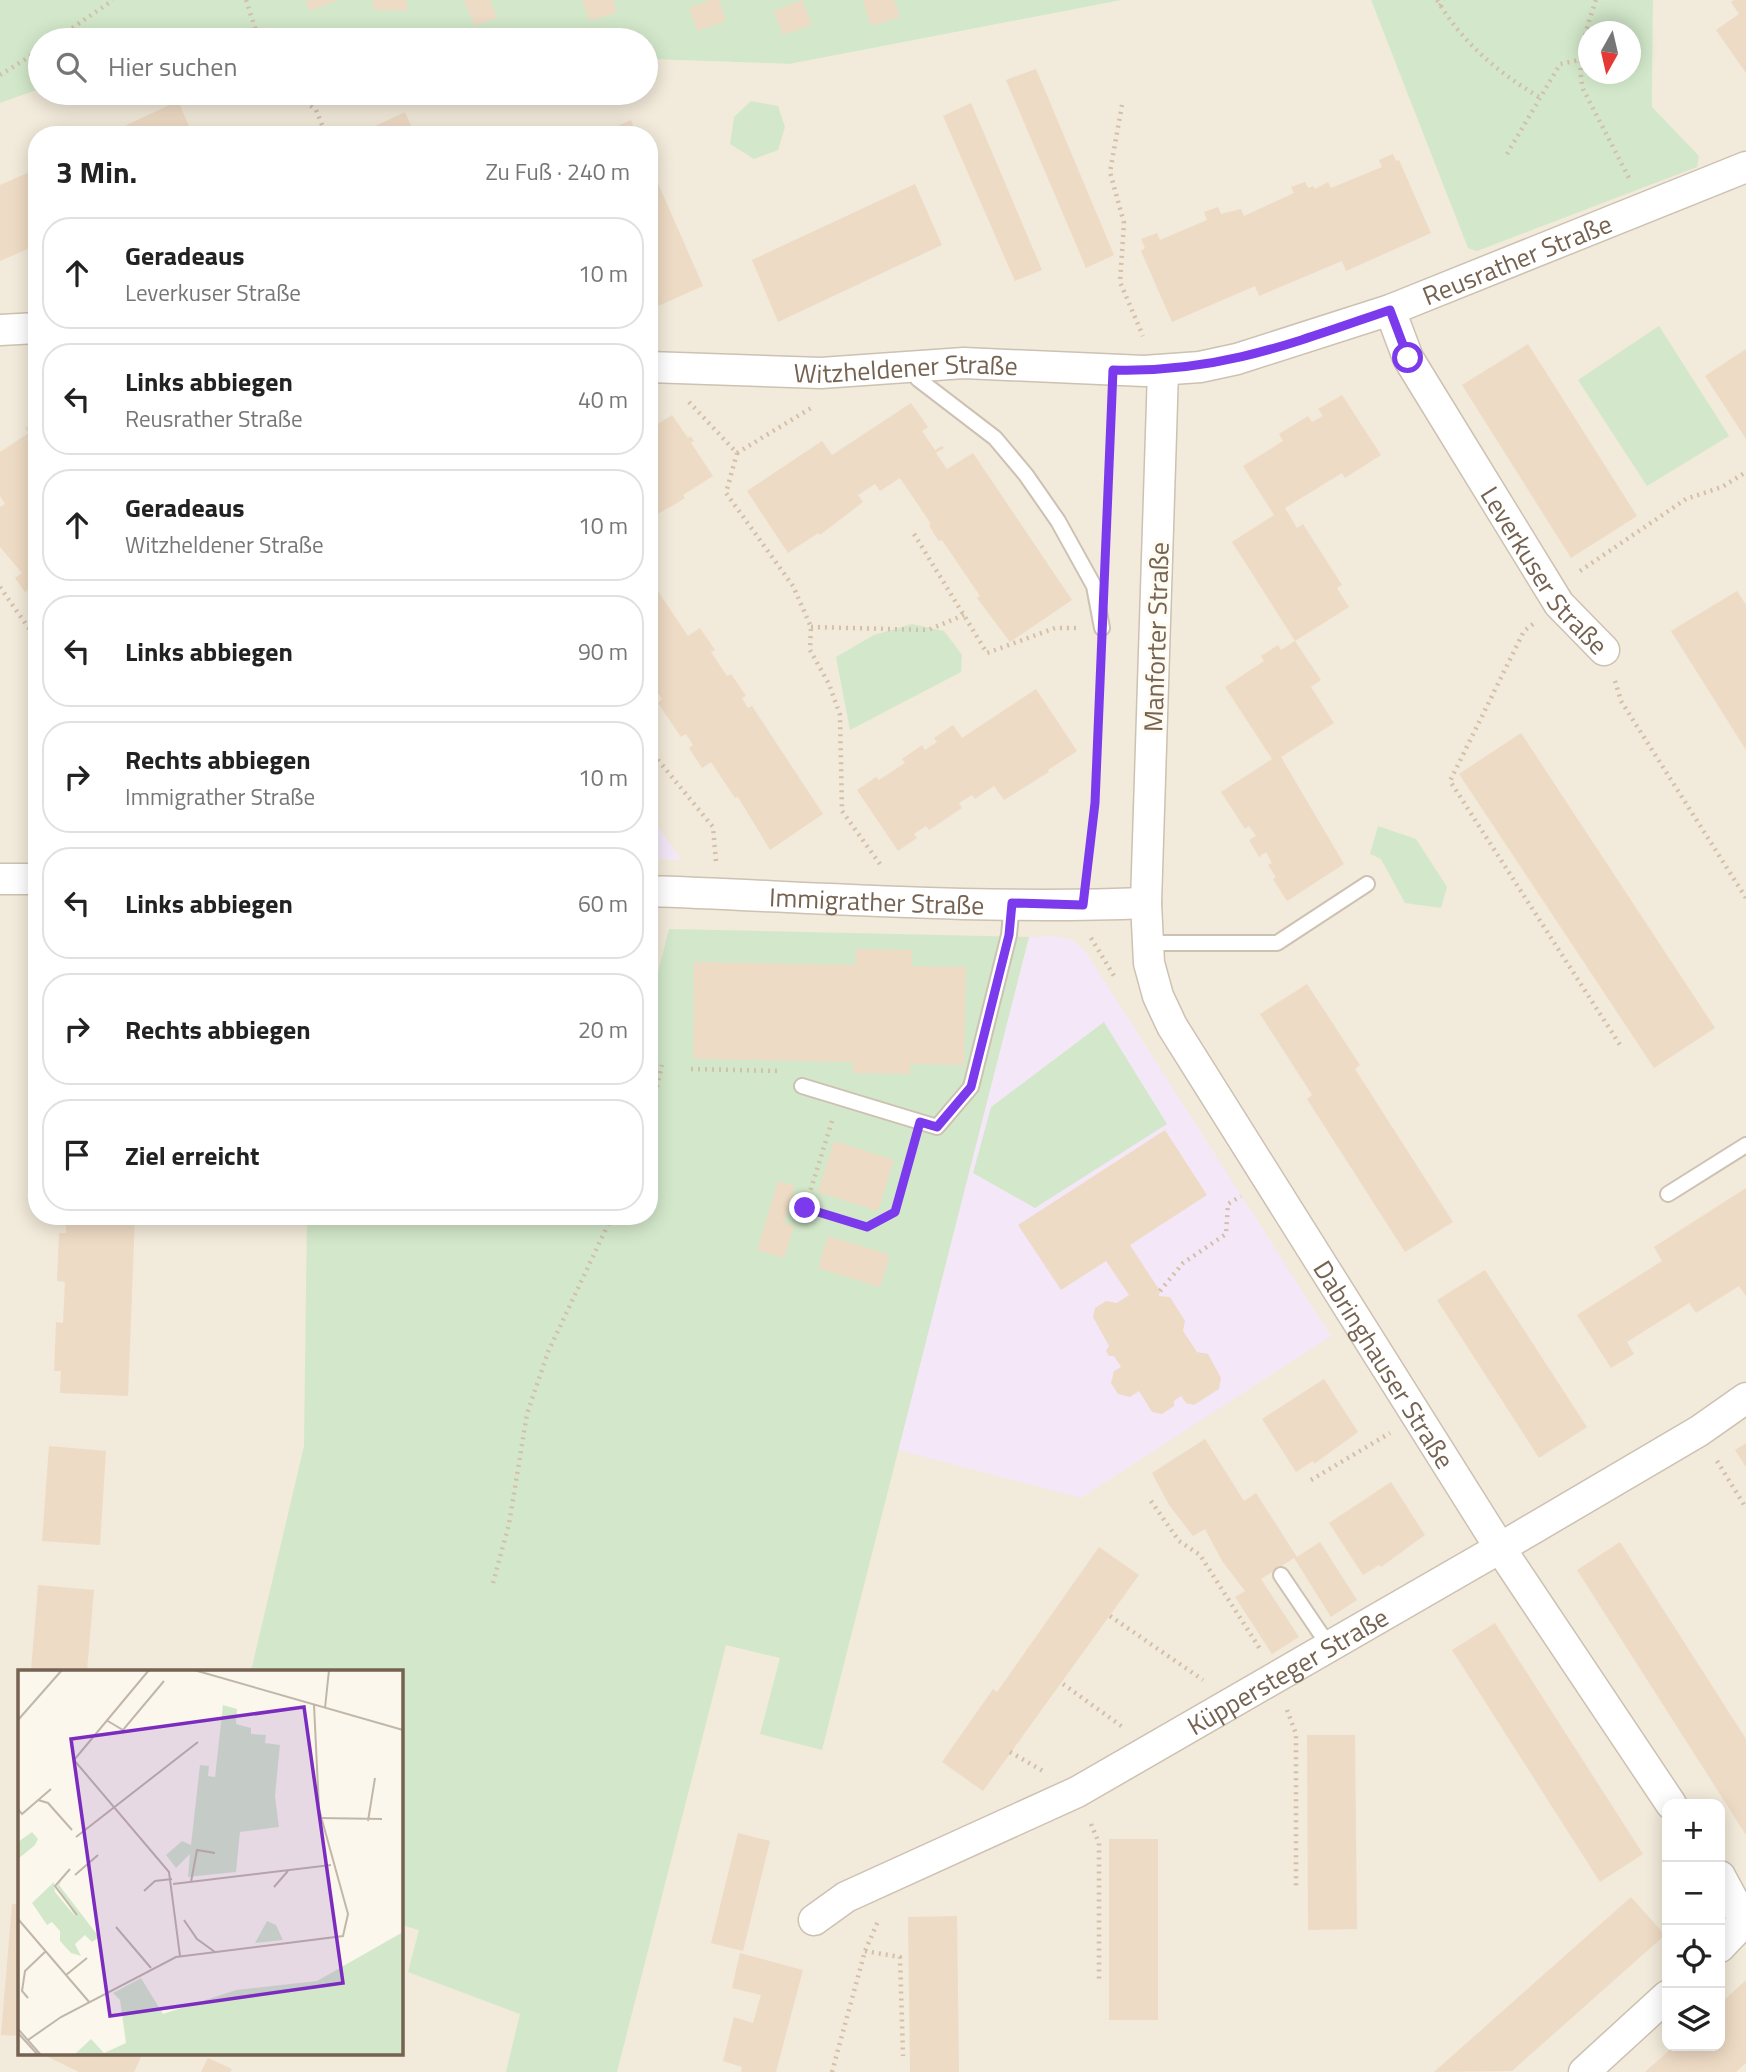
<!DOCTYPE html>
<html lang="de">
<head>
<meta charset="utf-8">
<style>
  :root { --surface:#fff; --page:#f2f2f2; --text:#222; --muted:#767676; --line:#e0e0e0 }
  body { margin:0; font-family:"Titillium Web",sans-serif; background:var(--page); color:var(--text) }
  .controls { position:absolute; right:21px; bottom:21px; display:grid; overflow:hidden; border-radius:14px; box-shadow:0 4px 18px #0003 }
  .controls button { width:63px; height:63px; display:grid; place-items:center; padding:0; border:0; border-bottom:2px solid var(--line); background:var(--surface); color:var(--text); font:35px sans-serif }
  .compass { position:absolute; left:1578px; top:21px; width:63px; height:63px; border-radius:50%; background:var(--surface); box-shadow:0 4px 18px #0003; rotate:188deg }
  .stop { position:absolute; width:21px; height:21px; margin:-16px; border:5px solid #7c3aed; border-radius:50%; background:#fff }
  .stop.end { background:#7c3aed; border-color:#fff; box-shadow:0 2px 7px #0008 }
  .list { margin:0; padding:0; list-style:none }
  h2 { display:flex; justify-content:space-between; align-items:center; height:91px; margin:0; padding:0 28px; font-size:30px }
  h2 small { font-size:23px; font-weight:400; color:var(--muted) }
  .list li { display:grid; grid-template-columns:46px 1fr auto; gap:21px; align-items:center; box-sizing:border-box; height:112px; margin:0 14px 14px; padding:0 14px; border:2px solid var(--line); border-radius:28px }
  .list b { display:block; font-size:26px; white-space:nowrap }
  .list p { margin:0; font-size:23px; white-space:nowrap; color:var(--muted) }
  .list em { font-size:23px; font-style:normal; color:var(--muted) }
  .icon { flex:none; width:38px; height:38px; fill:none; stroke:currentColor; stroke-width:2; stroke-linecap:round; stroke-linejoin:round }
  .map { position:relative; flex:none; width:1746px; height:2072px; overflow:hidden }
  .search { position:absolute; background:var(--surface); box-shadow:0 4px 18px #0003; left:28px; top:28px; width:630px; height:77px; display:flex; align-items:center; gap:18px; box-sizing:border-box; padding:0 24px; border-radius:38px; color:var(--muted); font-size:26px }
  .panel { position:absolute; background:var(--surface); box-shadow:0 4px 18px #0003; left:28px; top:126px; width:630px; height:1099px; border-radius:28px }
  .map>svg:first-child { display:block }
  .residential { fill:#f2eada; fill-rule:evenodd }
  .education { fill:#f4e8f8 }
  .green { fill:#d3e8ca; fill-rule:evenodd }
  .building { fill:#eedbc5 }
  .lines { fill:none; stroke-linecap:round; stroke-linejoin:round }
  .lane-casing { stroke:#cdc1b2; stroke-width:18 }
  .street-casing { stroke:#cdc1b2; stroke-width:33 }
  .path { stroke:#d4bfa8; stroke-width:4.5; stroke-dasharray:2 5; stroke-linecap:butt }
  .lane { stroke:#fff; stroke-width:14 }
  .street { stroke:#fff; stroke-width:30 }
  .route { stroke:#7c3aed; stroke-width:9 }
  .labels { text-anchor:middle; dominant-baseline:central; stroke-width:6; stroke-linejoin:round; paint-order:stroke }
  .street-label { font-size:26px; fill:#756250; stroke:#fefbf2 }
  .inset-road { fill:none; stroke:#c1b7a9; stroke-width:2 }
  .view { fill:#7b2cbf; fill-opacity:0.15; stroke:#7b2cbf; stroke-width:3.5 }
  .inset-edge { fill:none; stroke:#756250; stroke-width:3.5 }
</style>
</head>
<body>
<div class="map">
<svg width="1746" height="2072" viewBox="0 0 1746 2072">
  <rect width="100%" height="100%" fill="#fbf7ec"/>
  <path class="residential" d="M1122 0H1371L1449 196 1652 107 1653 0H1746V2072H0V103L40 89V93H646V59L790 64ZM37 135H649V1216H37ZM19 1671H401V2053H19ZM1667 1804H1720V2046H1667Z"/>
  <g class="education">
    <path d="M649 813 681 860 649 859Z"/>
    <path d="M1056 936 1072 940 1084 949 1331 1336 1081 1498 898 1450 1029 937Z"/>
  </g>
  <g class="green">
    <path d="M0 0H1122L790 64 646 59V40H40V89L0 103Z"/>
    <path d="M1371 0H1653L1652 107 1699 156 1697 167 1477 251 1468 248ZM1588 32H1630V74H1588Z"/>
    <path d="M751 101 778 106 785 127 778 150 754 159 730 144 734 117Z"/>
    <path d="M1659 326 1729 436 1647 486 1578 380Z"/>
    <path d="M912 624 944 631 962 655 961 672 850 730 836 657 874 635Z"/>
    <path d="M1378 826 1416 839 1447 887 1441 908 1405 903 1381 859 1370 854Z"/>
    <path d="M669 929 1029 937 822 1750 760 1734 780 1658 726 1645 617 2072H506L520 2014 408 1972 419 1930 401 1925V1671H251L304 1446 307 1216 597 1220 599 1216H649V1008Z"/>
    <path d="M1104 1022 1167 1124 1035 1208 973 1173 991 1107Z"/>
  </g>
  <g class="building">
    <path d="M306 0H338L310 11Z"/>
    <path d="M373 0H407V11L373 10Z"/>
    <path d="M464 0H490L497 18 475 26Z"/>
    <path d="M582 0H613L617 12 590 21Z"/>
    <path d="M710 0H719L726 21 697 31 689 8Z"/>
    <path d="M802 0 812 25 783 35 774 11Z"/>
    <path d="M863 0H894L900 17 871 26Z"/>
    <path d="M1734 0H1746V73L1716 30 1739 14 1731 2Z"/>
    <path d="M1036 69 1114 255 1086 268 1006 80Z"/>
    <path d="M178 101 193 135H118L116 130Z"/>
    <path d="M971 103 1042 270 1015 281 943 116Z"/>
    <path d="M405 112 415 135H356Z"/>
    <path d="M631 120 637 135H598Z"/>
    <path d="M1393 154 1396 161 1399 160 1431 233 1346 271 1342 261 1259 296 1255 286 1172 322 1141 251 1145 248 1141 239 1157 233 1160 240 1207 220 1204 212 1218 207 1221 214 1241 209 1244 216 1294 193 1291 187 1305 182 1308 188 1313 186 1315 189 1328 182 1331 188 1382 167 1379 160Z"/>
    <path d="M649 163 703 286 649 310Z"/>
    <path d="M34 170 37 177V245L0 261V185Z"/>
    <path d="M915 184 942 245 778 322 752 260Z"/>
    <path d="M1528 344 1637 516 1571 558 1462 385Z"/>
    <path d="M1746 349V439L1705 376Z"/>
    <path d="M1342 395 1381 455 1345 478 1342 473 1285 508 1297 528 1303 524 1342 585 1337 588 1349 607 1295 641 1232 542 1274 515 1243 466 1283 441 1279 434 1308 416 1312 422 1323 416 1318 409Z"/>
    <path d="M911 403 928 427 922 431 935 450 942 446 944 448 936 453 947 469 973 453 1072 600 1010 642 977 598 980 596 942 540 939 541 934 534 929 525 931 524 900 478 880 491 875 484 858 495 863 502 820 535 818 533 788 553 747 491 822 441 832 455Z"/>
    <path d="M672 415 688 438 690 436 694 441 691 443 713 476 683 495 685 498 677 503 649 519V430Z"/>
    <path d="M37 420V600L29 589 25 592 15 578 22 573 0 547V507L5 504 0 496V452L29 433 25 428Z"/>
    <path d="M649 578 688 636 700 628 715 650 711 652 727 676 731 674 746 696 742 698 748 708 752 706 823 814 770 850 738 797 735 798 711 762 702 768 689 748 693 745 686 734 681 737 658 703 662 699 655 689 649 690Z"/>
    <path d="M1737 591 1746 605V750L1671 631Z"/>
    <path d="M1295 641 1321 680 1311 687 1334 723 1281 757 1344 864 1287 901 1273 879 1276 877 1268 865 1272 863 1266 852 1259 857 1249 840 1256 836 1249 826 1245 829 1221 792 1272 759 1225 687 1264 661 1261 656 1278 645 1281 650Z"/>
    <path d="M1036 689 1077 751 1048 770 1049 772 1004 800 994 786 975 799 972 795 959 803 962 808 929 830 926 826 914 834 917 838 898 851 857 790 876 777 879 780 905 763 902 759 922 745 925 750 937 742 934 738 953 725 962 738Z"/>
    <path d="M1521 733 1715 1028 1654 1068 1459 774Z"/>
    <path d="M856 949 912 950V966L966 967 964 1065 910 1064V1074L853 1073V1062L693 1059 694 962 855 965Z"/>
    <path d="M1307 984 1360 1065 1355 1069 1453 1222 1405 1252 1307 1099 1312 1095 1260 1014Z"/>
    <path d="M1165 1130 1207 1195 1130 1245 1160 1291 1159 1296 1170 1297 1185 1321 1183 1331 1197 1352 1208 1354 1221 1378 1219 1389 1194 1405 1186 1403 1181 1396 1174 1401V1406L1162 1414 1152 1412 1139 1391 1130 1397 1118 1394 1111 1383 1114 1371 1121 1367 1114 1356H1109L1106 1351 1109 1346 1093 1317 1095 1308 1106 1301 1117 1303 1129 1295 1106 1261 1061 1290 1018 1225Z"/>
    <path d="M834 1141 894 1160 878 1211 818 1192Z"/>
    <path d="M778 1181 795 1186 784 1223 794 1226 784 1258 757 1250Z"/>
    <path d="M1746 1188V1296L1739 1286 1696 1313 1689 1303 1627 1342 1634 1354 1611 1368 1577 1315 1662 1261 1654 1247Z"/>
    <path d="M66 1216H135L128 1396 60 1393 61 1371H54L56 1322 63 1323 65 1282 57 1281 59 1233H66Z"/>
    <rect x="519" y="1216" width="34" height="3"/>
    <path d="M828 1236 890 1255 880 1287 818 1268Z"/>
    <path d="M1485 1270 1587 1427 1539 1458 1437 1300Z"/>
    <path d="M1324 1379 1358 1432 1314 1464 1313 1461 1296 1472 1262 1419Z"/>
    <path d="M1205 1439 1244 1501 1256 1493 1297 1557 1320 1542 1357 1600 1331 1617 1294 1558 1261 1579 1299 1637 1272 1654 1235 1597 1245 1591 1222 1561 1205 1529 1193 1536 1169 1505 1152 1473Z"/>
    <path d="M1746 1443V1467L1735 1450Z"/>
    <path d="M49 1446 106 1451 100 1545 42 1541Z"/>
    <path d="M1391 1482 1425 1535 1381 1567 1379 1565 1363 1575 1329 1523Z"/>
    <path d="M1620 1542 1746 1739V1835L1577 1570Z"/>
    <path d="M1099 1547 1139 1575 983 1791 942 1762 993 1689 997 1692Z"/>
    <path d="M38 1585 94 1590 87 1671H31Z"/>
    <path d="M1495 1623 1643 1854 1600 1882 1452 1650Z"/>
    <path d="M1307 1735H1355L1357 1929 1308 1930Z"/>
    <path d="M738 1833 770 1841 743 1951 711 1943Z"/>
    <rect x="1109" y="1839" width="49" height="181"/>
    <path d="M1631 1897 1665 1935 1512 2071 1434 2072Z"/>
    <path d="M12 1904H19V2036L1 2035Z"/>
    <path d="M957 1916 959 2072H910L908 1917Z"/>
    <path d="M740 1953 803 1970 776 2072H741L742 2067 723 2061 734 2017 753 2023 761 1995 732 1988Z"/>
    <path d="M1746 1980V2063L1736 2072H1645L1674 2046H1720V2004Z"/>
    <path d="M40 2053H137L141 2057 134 2072H79Z"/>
    <path d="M208 2058 232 2069 230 2072H201Z"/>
  </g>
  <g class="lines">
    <g class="lane-casing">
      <g id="lane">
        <path d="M911 368 918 379 995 438 1026 475 1058 521 1094 586 1102 628"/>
        <path d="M1147 943H1277L1367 884"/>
        <path d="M802 1086 937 1127 971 1087 1009 935 1012 903"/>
        <path d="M1668 1194 1746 1145"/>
        <path d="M1281 1575 1329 1646"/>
      </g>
    </g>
    <g class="street-casing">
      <g id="street">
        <path id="s1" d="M1390 310 1408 358 1559 604 1604 650"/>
        <path d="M0 330 37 328"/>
        <path id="s2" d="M649 367 821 373 964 363 1144 371 1200 367 1237 359 1390 310 1746 167"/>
        <path id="s3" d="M1163 371 1146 903 1149 963 1158 996 1172 1026 1500 1548 1671 1804"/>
        <path d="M0 879H37"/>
        <path id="s4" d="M649 891C815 897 980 910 1146 903"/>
        <path d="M1720 1876 1742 1917 1738 1928 1720 1947"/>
        <path id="s5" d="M814 1920 846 1897 1077 1792 1500 1548 1699 1431 1746 1398"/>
        <path d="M1584 2072 1667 1996"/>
      </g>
    </g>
    <g class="path">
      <path d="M246 0 259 40"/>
      <path d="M1437 0C1462 42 1497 72 1539 97"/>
      <path d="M1596 0C1586 29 1576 59 1583 89L1629 178"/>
      <path d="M1440 6 1444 0"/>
      <path d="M55 40 113 0"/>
      <path d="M0 75 40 50"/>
      <path d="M294 93 316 110 326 135"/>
      <path d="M1122 105 1110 172 1124 223 1120 282 1143 336"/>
      <path d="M1507 154 1560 64 1580 60"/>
      <path d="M689 402 737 453 726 493 793 586 811 627 810 650 829 684 840 715 842 811 882 867"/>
      <path d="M737 453 811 408"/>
      <path d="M914 534 987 653 1055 628H1076"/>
      <path d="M1105 550 1112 402"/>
      <path d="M1580 571 1686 499 1722 487 1746 472"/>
      <path d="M0 587 37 640"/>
      <path d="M1533 624 1524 631 1450 781 1622 1048"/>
      <path d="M811 627 928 630 964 615"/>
      <path d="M1615 681 1621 701 1746 898"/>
      <path d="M649 749 713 827 716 862"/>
      <path d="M1087 872 1095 802 1101 654"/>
      <path d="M1091 938 1114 976"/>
      <path d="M691 1069 781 1071"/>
      <path d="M649 1121 662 1065"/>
      <path d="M832 1121 805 1208 867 1227 895 1212 913 1147"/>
      <path d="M1160 1291 1183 1263 1226 1234 1228 1204 1241 1196"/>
      <path d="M1717 1461 1746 1508"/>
      <path d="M1311 1480 1390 1433"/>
      <path d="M1151 1501 1179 1541 1200 1555 1260 1649"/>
      <path d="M493 1583 509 1524 527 1414 548 1352 612 1216"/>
      <path d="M1110 1616 1203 1680"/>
      <path d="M1063 1684 1124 1728"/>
      <path d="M1287 1710 1296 1734V1886"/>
      <path d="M1010 1752 1043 1771"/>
      <path d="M1091 1824 1099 1843V1981"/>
      <path d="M865 1951 900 1957 903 2056"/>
      <path d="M832 2072 865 1951 879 1919"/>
    </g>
    <use href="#lane" class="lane"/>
    <use href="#street" class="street"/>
  </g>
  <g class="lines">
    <path class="route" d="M805 1208 867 1227 895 1212 920 1122 937 1127 971 1087 1009 935 1012 903 1083 905 1095 803 1113 370C1218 373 1293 343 1390 310L1408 358"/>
  </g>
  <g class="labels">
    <g class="street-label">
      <text stroke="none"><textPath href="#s2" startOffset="887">Reusrather Straße</textPath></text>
      <text stroke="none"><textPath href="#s2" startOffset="257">Witzheldener Straße</textPath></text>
      <text stroke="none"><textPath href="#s1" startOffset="304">Leverkuser Straße</textPath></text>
      <text transform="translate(1156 637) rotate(-88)">Manforter Straße</text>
      <text stroke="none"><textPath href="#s4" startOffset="228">Immigrather Straße</textPath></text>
      <text stroke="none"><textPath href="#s3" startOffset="1059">Dabringhauser Straße</textPath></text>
      <text stroke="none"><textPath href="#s5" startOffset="536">Küppersteger Straße</textPath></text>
    </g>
  </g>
  <g transform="translate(18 1670)">
    <rect width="385" height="385" fill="#fbf7ec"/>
    <path d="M205 35 219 39 218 54 233 58V64L248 65 247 73 262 75 257 126 261 157 222 162 218 202 170 207 172 184 158 198 148 185 164 171 173 175 182 95 191 96 190 106 197 107ZM14 162 20 169 17 175 0 189V172ZM45 208 41 215 81 267 74 272 67 265 57 274 63 286 53 283 42 271V261L34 252 29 255 14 233 36 212 37 222 57 246 39 216ZM249 251 258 255 265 270 237 273ZM385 262V385H56L73 369 86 383 108 373 102 330 95 323 123 308 145 344 218 320 299 311Z" fill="#d3e8ca"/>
    <path class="inset-road" d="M131 0 56 90 151 202 162 286M176 0 385 60M307 38 311 0M0 50 44 0M88 50 105 60 146 11M20 130 30 133 54 160M0 139 4 144 33 119M302 148 364 149M350 151 357 108M58 167 180 72M52 199 37 216 59 245M57 205 80 185M173 212 179 180 197 183M155 214 313 195M256 217 270 201M126 221 137 211 154 209M0 249 72 333M166 250 179 269 197 282M98 257 133 298M48 305 69 288M10 328 4 321 7 301 28 281M0 359 23 385M0 363 20 385M10 370 43 347 158 287 325 266 330 244 301 139 296 35"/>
    <path class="view" d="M286 37 325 313 92 346 53 69Z"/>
    <rect width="385" height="385" class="inset-edge"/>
  </g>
</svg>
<div class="controls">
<button>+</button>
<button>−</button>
<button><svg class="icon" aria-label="locate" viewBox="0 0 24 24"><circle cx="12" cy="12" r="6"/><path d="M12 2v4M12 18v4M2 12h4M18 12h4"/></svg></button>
<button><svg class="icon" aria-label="layers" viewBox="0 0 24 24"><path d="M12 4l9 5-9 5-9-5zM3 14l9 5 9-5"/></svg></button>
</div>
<svg class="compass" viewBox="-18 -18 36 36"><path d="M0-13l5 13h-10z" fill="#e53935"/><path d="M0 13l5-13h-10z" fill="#767676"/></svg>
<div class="stop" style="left:1408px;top:358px"></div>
<div class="stop end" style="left:805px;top:1208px"></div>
<div class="search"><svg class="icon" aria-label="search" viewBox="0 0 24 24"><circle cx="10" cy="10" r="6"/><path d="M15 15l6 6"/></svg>Hier suchen</div>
<section class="panel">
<h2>3 Min.<small>Zu Fuß · 240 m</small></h2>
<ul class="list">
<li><svg class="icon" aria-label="ahead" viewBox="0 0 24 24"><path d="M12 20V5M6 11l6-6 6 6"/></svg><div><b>Geradeaus</b><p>Leverkuser Straße</p></div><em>10 m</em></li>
<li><svg class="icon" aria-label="left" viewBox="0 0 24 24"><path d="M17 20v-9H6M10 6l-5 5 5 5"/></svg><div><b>Links abbiegen</b><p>Reusrather Straße</p></div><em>40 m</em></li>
<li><svg class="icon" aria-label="ahead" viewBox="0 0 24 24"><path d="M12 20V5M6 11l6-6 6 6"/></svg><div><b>Geradeaus</b><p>Witzheldener Straße</p></div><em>10 m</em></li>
<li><svg class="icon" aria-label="left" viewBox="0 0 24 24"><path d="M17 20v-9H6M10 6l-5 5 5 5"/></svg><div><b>Links abbiegen</b></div><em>90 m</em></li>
<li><svg class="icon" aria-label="right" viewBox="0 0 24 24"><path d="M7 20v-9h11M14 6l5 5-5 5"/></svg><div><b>Rechts abbiegen</b><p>Immigrather Straße</p></div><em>10 m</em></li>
<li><svg class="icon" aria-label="left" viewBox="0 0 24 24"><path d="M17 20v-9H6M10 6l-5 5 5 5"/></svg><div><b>Links abbiegen</b></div><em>60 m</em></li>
<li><svg class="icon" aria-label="right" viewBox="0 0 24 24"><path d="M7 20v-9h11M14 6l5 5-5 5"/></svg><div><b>Rechts abbiegen</b></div><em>20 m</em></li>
<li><svg class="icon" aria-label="arrive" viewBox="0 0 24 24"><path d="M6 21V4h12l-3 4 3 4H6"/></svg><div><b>Ziel erreicht</b></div></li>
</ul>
</section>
</div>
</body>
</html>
